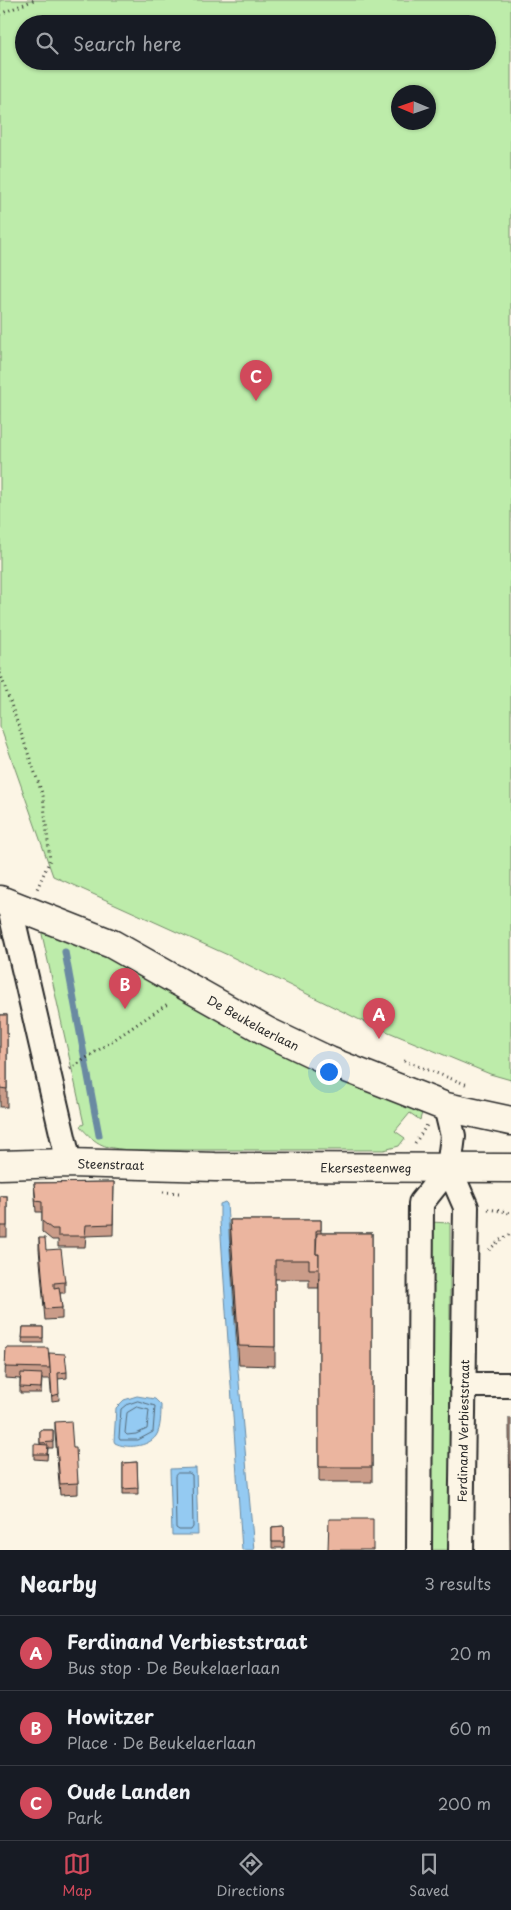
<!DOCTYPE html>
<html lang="en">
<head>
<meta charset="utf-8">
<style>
  :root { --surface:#171b24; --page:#20242c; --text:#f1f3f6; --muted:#9ea1a6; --line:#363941; --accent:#d1495b }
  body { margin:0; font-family:"Playpen Sans",sans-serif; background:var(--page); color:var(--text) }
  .compass { position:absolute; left:391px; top:85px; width:45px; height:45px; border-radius:50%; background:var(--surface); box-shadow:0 1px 4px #0004; rotate:272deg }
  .you { position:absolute; left:328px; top:1071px; width:18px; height:18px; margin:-12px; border:4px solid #fff; border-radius:50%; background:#1a73e8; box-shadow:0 0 0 8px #1a73e833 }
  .badge { display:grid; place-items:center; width:32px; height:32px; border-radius:50%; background:var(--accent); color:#fff; font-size:16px; font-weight:700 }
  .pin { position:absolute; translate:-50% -41px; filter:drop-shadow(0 1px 2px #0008) }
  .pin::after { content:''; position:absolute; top:26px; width:18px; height:15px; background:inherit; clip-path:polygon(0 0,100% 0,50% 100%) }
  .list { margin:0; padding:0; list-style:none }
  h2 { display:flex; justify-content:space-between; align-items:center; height:65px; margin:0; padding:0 20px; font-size:21px }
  h2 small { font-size:16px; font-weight:400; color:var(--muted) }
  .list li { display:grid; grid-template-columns:32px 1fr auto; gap:15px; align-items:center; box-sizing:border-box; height:75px; padding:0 20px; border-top:1px solid var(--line) }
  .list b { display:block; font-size:19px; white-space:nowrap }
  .list p { margin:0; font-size:16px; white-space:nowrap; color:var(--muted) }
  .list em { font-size:16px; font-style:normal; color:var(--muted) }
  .icon { flex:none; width:28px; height:28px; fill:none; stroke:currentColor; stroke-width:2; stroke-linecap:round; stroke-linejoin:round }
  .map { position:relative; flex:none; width:511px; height:1550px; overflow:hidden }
  .search { position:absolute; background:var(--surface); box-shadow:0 1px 4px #0004; left:15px; right:15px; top:15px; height:55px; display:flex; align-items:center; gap:12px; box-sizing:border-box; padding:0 18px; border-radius:28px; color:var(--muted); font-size:19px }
  .sheet { height:290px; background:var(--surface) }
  nav { display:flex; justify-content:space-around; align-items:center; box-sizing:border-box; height:70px; border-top:1px solid var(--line); background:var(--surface); font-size:14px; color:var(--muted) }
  nav a { display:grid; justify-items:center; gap:2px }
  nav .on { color:var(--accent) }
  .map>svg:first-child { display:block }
  .green { fill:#bdecaa; stroke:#748c6a; fill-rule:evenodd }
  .water { fill:#94caf2; stroke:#6a8aa2 }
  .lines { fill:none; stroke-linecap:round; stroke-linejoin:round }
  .shore { stroke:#556b7b; stroke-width:1 }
  .stream { stroke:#6a8aa2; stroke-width:7 }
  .minor-casing { stroke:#2b2b2b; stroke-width:28 }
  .major-casing { stroke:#2b2b2b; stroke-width:31 }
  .path { stroke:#2b2b2b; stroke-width:3; stroke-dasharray:1 4; stroke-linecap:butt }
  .minor { stroke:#fcf5e5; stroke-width:24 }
  .major { stroke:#fcf5e5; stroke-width:28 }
  .wall { fill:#ca9c89; stroke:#2b2b2b }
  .building { fill:#ebb59f; stroke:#2b2b2b }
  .labels { text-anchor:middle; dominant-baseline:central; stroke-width:5; stroke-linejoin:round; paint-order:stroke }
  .street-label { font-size:12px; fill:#2b2b2b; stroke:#fcf5e5 }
</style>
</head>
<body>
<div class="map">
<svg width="511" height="1550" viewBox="0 0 511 1550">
  <rect width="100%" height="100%" fill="#fcf5e5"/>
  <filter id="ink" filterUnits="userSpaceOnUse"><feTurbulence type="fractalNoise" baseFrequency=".02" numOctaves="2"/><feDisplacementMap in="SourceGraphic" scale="10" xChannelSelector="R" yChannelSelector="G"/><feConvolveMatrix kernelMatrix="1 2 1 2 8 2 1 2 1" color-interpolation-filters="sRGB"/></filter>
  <g filter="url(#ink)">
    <g class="green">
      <path d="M0 0H511V1080L490 1074 362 1021 230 956 53 876 0 726ZM24 24H487V61H24ZM398 92H428V122H398Z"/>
      <path d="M40 925H49L424 1105 420 1120 410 1113 395 1131 405 1138 399 1146 384 1150H130C105 1148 97 1146 80 1126L84 1124Z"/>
      <path d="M430 1222 450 1223V1550H431Z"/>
    </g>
    <g class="water">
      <path d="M225 1202 227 1204 238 1371 254 1550H242L220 1221V1204Z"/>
      <path d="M137 1396 155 1399 161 1405C161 1413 161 1429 156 1436 148 1447 126 1449 115 1443L114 1441 116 1408 124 1400Z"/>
      <path d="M196 1468 198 1535H172L170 1469Z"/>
    </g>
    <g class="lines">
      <g class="shore">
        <path d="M138 1401 155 1406 153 1432 138 1440H120L119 1438 121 1409 126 1405Z"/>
        <path d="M137 1407 149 1410 147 1429 136 1434 127 1435 125 1433 127 1413Z"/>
        <path d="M178 1473H189L192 1475 193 1527 191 1530H179L176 1528 175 1476Z"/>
      </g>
      <path class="stream" d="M65 952 99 1135"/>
      <g class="minor-casing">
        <g id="minor">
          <path d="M9 904 69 1163"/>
          <path d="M446 1107 453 1136 449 1168"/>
          <path d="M449 1168 466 1207 461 1550"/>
          <path d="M463 1385H511"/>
          <path d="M419 1550 421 1203 449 1168"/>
        </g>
      </g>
      <g class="major-casing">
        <g id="major">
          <path id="s1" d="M0 900 112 944 268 1032 329 1061 446 1107 511 1121"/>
          <path id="s2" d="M0 1165 69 1163 215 1167 511 1168"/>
        </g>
      </g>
      <g class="path">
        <path d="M0 14 34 0"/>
        <path d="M0 673 43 796 50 860 37 889"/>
        <path d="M404 1061 468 1085"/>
        <path d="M70 1069 169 1003"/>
        <path d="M415 1143 427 1125"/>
        <path d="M163 1192 179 1193"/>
        <path d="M488 1209 507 1212 511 1214"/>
        <path d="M489 1250 500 1240 511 1234"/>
      </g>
      <use href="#minor" class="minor"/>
      <use href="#major" class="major"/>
    </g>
    <g class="wall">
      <rect x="0" y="1015" width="7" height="92"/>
      <path d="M114 1182 113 1235 86 1236 85 1247H58V1240H52L42 1232V1212H36L34 1183Z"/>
      <rect x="0" y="1196" width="7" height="41"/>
      <path d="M230 1220H321V1233H372V1482H320L319 1481V1278V1288H309V1279H275V1366L239 1365 230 1239Z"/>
      <path d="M39 1238 65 1282V1293H60L62 1308V1319L45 1320 39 1249Z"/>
      <path d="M23 1327H43V1343H22Z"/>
      <path d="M6 1348 49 1353 67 1372V1378L58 1379 59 1400 52 1401 50 1379H42L41 1393H20V1379L5 1378Z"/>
      <path d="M55 1422 73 1448 78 1483V1494L60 1495 55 1433Z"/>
      <path d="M40 1430H53V1448H48L47 1460 34 1459V1454L40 1444Z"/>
      <path d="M137 1462 138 1494H123V1463Z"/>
      <path d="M284 1526V1548H272V1527Z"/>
    </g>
    <g class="building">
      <path d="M0 1015H7V1089L0 1088Z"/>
      <path d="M114 1182 113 1224 86 1225 85 1236H58V1229H52L42 1221V1202L36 1201 34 1183Z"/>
      <rect x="0" y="1196" width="7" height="30"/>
      <path d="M230 1220H321V1230H317L316 1232V1254H319V1269H309V1260H275V1347L239 1346Z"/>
      <path d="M317 1233H372V1467H320L319 1466V1254H316Z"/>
      <path d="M39 1238H45L46 1250 61 1249 65 1282 54 1283V1288L59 1287 62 1308 45 1309Z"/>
      <path d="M23 1327H43V1338H22Z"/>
      <path d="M6 1348H48L50 1368 5 1367Z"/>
      <path d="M49 1353 65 1354 67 1372 58 1373 59 1394 52 1396Z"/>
      <path d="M21 1373 42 1374 41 1388 20 1387Z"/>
      <path d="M509 1418H511V1550H510Z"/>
      <path d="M71 1421 73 1448H76L78 1483 60 1484 55 1422Z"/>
      <path d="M40 1430H53V1442L40 1443Z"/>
      <path d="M34 1444 48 1445 47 1454H34Z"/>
      <path d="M137 1462 138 1488 123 1489V1463Z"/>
      <path d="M329 1519H373V1550H328Z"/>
      <path d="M284 1526V1542H272V1527Z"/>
    </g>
  </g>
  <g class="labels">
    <g class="street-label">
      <text stroke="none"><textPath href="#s1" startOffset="282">De Beukelaerlaan</textPath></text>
      <text stroke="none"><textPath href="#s2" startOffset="111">Steenstraat</textPath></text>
      <text stroke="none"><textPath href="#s2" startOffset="366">Ekersesteenweg</textPath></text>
      <text transform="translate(463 1431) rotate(-89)">Ferdinand Verbieststraat</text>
    </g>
  </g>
</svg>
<svg class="compass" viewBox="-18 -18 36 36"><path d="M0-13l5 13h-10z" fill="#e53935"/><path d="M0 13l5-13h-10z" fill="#9ea1a6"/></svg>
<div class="you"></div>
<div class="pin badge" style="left:379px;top:1039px">A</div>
<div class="pin badge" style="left:125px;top:1009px">B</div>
<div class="pin badge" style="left:256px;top:401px">C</div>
<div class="search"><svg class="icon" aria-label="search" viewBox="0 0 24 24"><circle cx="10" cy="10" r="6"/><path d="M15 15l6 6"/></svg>Search here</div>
</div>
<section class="sheet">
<h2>Nearby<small>3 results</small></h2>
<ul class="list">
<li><span class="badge">A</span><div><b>Ferdinand Verbieststraat</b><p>Bus stop · De Beukelaerlaan</p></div><em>20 m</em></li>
<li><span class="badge">B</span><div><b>Howitzer</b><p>Place · De Beukelaerlaan</p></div><em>60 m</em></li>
<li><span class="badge">C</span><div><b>Oude Landen</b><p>Park</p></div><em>200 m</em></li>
</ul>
</section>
<nav>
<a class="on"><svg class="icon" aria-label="map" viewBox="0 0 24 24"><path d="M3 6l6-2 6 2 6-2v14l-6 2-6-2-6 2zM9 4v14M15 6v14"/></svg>Map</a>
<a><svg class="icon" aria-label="directions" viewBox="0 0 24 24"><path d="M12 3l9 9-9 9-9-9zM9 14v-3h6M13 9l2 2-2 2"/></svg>Directions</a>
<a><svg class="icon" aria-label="saved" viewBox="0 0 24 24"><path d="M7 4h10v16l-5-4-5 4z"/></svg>Saved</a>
</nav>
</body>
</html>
